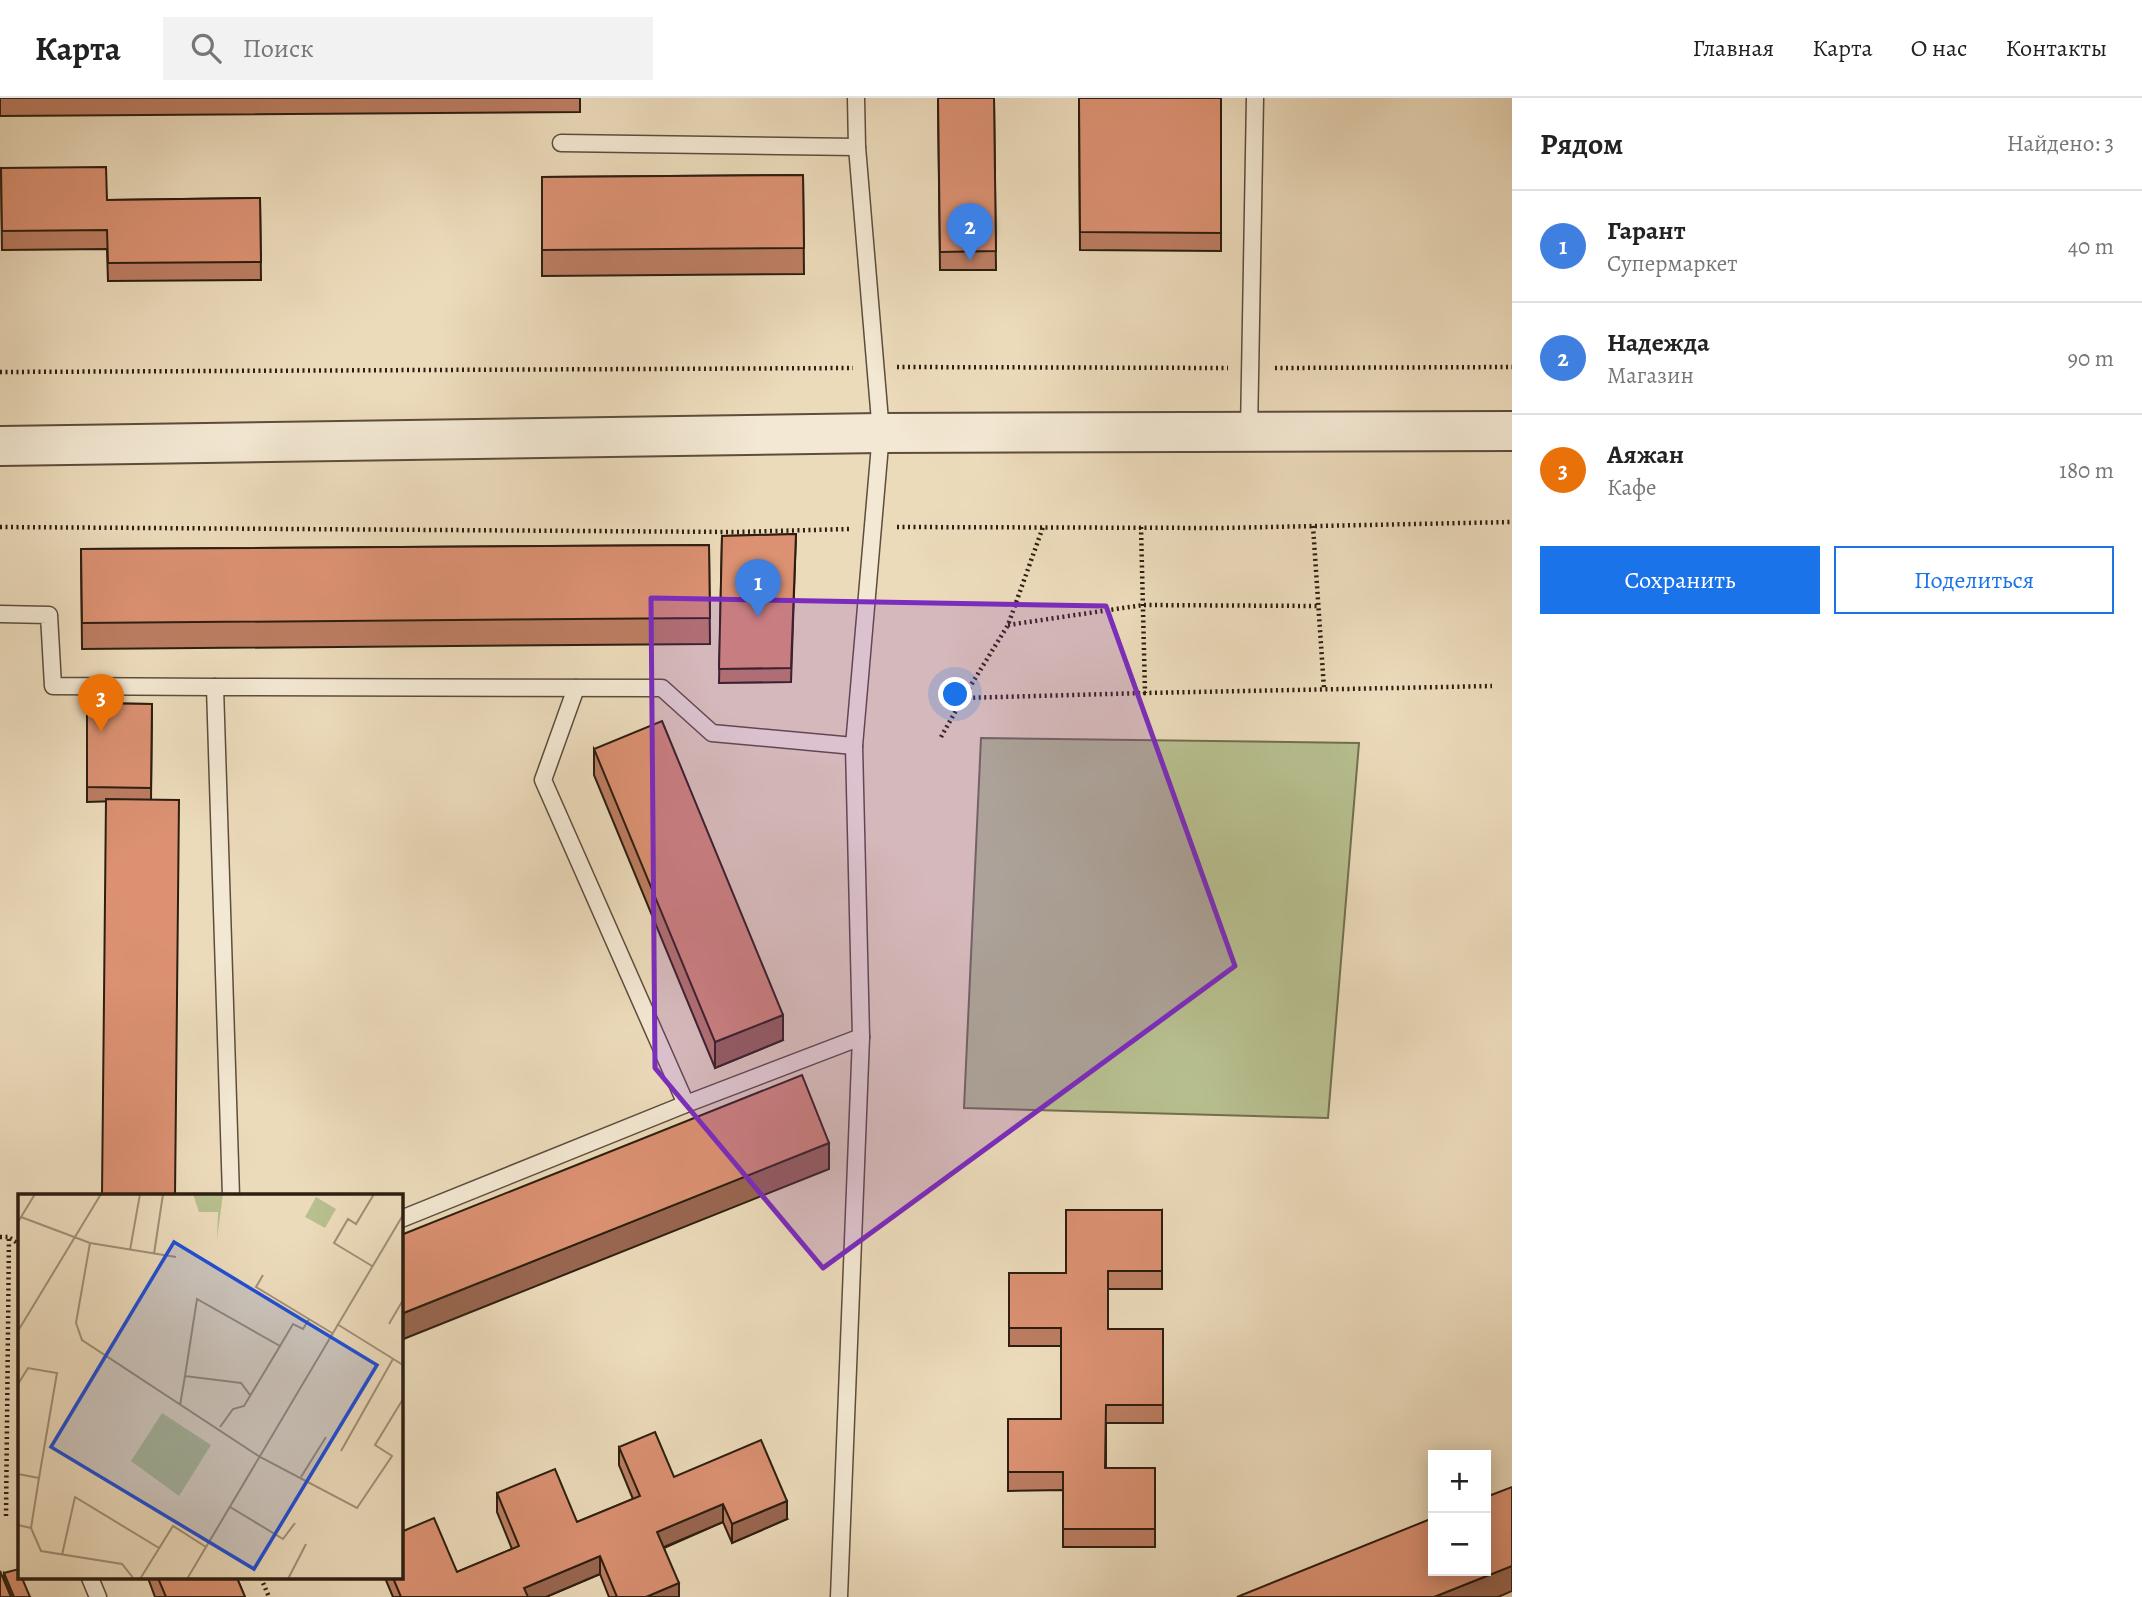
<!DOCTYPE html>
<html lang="ru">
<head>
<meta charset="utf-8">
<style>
  :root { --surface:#fff; --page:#f2f2f2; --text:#222; --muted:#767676; --line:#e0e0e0; --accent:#1a73e8 }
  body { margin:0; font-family:Alegreya,serif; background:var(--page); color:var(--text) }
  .controls { position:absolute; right:21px; bottom:21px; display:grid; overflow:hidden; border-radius:0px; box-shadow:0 4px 18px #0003 }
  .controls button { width:63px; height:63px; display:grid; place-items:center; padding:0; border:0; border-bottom:2px solid var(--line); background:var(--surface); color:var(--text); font:35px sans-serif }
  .you { position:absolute; left:956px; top:597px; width:24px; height:24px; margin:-18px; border:5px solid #fff; border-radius:50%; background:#1a73e8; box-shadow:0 0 0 10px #1a73e833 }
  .badge { display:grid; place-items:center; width:46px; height:46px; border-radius:50%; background:var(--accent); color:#fff; font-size:23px; font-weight:700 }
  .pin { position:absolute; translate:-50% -58px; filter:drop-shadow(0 2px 4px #0008) }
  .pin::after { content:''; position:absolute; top:37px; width:24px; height:21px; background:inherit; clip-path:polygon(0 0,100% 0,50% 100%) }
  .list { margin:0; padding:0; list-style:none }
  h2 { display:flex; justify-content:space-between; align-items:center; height:91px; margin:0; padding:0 28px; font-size:30px }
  h2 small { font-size:23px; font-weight:400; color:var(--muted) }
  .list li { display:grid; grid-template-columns:46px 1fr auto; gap:21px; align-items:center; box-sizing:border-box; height:112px; padding:0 28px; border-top:2px solid var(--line) }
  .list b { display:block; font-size:26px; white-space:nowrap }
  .list p { margin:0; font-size:23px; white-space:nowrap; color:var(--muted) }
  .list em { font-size:23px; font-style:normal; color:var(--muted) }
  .actions { display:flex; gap:14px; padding:21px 28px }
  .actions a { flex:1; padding:16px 0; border:2px solid var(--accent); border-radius:0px; text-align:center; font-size:24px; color:var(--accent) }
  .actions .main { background:var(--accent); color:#fff }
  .icon { flex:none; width:38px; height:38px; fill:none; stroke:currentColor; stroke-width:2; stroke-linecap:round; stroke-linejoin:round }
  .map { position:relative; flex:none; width:1512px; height:1499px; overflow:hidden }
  header { display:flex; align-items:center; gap:42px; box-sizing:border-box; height:98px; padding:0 35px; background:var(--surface); border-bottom:2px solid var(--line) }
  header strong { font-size:33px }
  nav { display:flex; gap:38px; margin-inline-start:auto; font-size:24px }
  .search { width:490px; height:63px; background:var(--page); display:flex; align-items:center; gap:18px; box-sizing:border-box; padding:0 24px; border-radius:0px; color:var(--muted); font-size:26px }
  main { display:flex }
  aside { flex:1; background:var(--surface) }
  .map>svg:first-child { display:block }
  .park { fill:#b8c090; stroke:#726f50; stroke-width:2 }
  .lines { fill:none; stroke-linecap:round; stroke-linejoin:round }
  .service-casing { stroke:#5d4d3b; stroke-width:19 }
  .tertiary-casing { stroke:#5d4d3b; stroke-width:42 }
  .path { stroke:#2d1e10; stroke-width:4.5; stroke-dasharray:2 3.5; stroke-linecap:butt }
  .service { stroke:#f3e8d3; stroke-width:16 }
  .tertiary { stroke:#f3e8d3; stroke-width:38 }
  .wall { fill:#bc7d62; stroke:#2d1e10; stroke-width:2 }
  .shaded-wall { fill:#996650; stroke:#2d1e10; stroke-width:2 }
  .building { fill:#db9172; stroke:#2d1e10; stroke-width:2 }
  .marked { fill:#7b2cbf; fill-opacity:0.2; stroke:#7b2cbf; stroke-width:5; stroke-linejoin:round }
  .inset-road { fill:none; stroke:#a08f77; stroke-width:2 }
  .view { fill:#1d4ed8; fill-opacity:0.15; stroke:#1d4ed8; stroke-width:3.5 }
  .inset-edge { fill:none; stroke:#2d1e10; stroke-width:3.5 }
</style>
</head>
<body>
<header>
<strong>Карта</strong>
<div class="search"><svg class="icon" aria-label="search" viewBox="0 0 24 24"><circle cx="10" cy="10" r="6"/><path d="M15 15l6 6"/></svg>Поиск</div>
<nav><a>Главная</a><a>Карта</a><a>О нас</a><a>Контакты</a></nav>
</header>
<main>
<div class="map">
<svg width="1512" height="1499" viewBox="0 0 1512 1499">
  <rect width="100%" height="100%" fill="#ecdbbb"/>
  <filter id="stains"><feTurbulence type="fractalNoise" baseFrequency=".00286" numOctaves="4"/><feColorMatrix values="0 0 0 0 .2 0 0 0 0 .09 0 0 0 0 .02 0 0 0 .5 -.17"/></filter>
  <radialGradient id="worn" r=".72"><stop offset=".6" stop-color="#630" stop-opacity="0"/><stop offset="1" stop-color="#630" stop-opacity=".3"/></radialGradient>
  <path class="park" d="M981 640 1359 645 1328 1020 964 1010Z"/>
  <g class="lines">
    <g class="service-casing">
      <g id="service">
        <path d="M561 45 857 49"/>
        <path d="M1249 334 1255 0"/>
        <path d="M0 516 49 517 53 588 215 589"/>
        <path d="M576 590 543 682 686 1006 861 939"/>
        <path d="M231 1098 215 589 662 590 712 635 854 648"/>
        <path d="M401 1121 686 1006"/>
        <path d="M90 1480 98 1499"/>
        <path d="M839 1499 861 939 854 648 881 335 857 49 856 0"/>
      </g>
    </g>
    <g class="tertiary-casing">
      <path id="tertiary" d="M0 348 881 335 1512 333"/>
    </g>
    <g class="path">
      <path d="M897 269 1228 270"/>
      <path d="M1275 270 1512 269"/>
      <path d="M0 274 853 270"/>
      <path d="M1313 428 1324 591"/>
      <path d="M0 429 735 434 850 431"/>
      <path d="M897 429 1220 430 1512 424"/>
      <path d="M1141 429 1145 595 1492 588"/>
      <path d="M1008 527 1143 507 1318 508"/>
      <path d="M963 600 1008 527 1043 429"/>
      <path d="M941 639 963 600 1145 595"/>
      <path d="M0 1139H9L6 1419"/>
      <path d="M10 1140 19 1146"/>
      <path d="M261 1480 269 1499"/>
    </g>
    <use href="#service" class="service"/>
    <use href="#tertiary" class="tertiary"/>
  </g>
  <g class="wall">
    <path d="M0 0H580V14L0 18Z"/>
    <path d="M938 0H994L996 172H940Z"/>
    <path d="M1079 0H1221V153L1080 152Z"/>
    <path d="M1 70 107 102 260 100 261 182 108 183 107 151 2 152Z"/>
    <path d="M803 77 804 176 542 178V79Z"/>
    <path d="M796 436 791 584 719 585 722 438Z"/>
    <path d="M709 447 710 546 82 551 81 451Z"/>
    <path d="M87 605 152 606 151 702 87 704Z"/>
    <path d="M594 651 783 942 715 970 594 677Z"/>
    <path d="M1162 1112V1191H1108V1231H1163V1325H1106V1370H1155V1449H1063V1392L1008 1393V1321H1061V1248H1009V1175H1066Z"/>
    <path d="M619 1349 674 1379 787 1421 732 1445 723 1424 664 1450 679 1499H609L600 1476 546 1499H393L385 1480H401L457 1474 512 1451 497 1414V1395L577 1424 633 1401 619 1367Z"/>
    <path d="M4 1475 30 1499H12L4 1480Z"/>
    <path d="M148 1480H237L245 1499H155Z"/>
  </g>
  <g class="shaded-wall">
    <path d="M783 917V942L715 970V944Z"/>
    <path d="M829 1045V1071L401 1242V1216Z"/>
    <path d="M787 1403V1421L732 1445V1426Z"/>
    <path d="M723 1406V1424L657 1452V1434Z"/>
    <path d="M600 1458V1476L546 1499H524V1490Z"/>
    <path d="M1512 1468V1493L1498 1499H1434Z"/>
    <path d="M679 1485V1499H646Z"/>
  </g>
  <g class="building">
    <path d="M938 0H994L996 153 940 154Z"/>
    <path d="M1079 0H1221V135L1080 134Z"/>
    <path d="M106 69 107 102 260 100 261 164 108 165 107 132 2 133 1 70Z"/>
    <path d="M803 77 804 150 542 152V79Z"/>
    <path d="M796 436 791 570 719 571 722 438Z"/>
    <path d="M709 447 710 520 82 525 81 451Z"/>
    <path d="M87 605 152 606 151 690 87 689Z"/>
    <path d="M662 623 783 917 715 944 594 651Z"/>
    <path d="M106 701 179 702 175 1098H102Z"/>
    <path d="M802 977 829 1045 401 1216V1137Z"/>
    <path d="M1066 1112H1162V1173H1108V1231H1163V1307H1106L1105 1370H1155V1431H1063V1374H1008V1321H1061V1230H1009V1175H1066Z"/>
    <path d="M655 1334 674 1379 761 1342 787 1403 732 1426 723 1406 657 1434 679 1485 646 1499H617L600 1458 524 1490 528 1499H401L393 1480H401V1434L434 1420 457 1474 519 1448 497 1395 555 1371 577 1424 640 1398 619 1349Z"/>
    <path d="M1512 1389V1468L1434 1499H1237L1433 1420V1473H1486V1399Z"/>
    <path d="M19 1471V1480H22L30 1499H14L4 1475Z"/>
    <path d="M0 1473 11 1499H0Z"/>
    <path d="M158 1480H237L245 1499H166Z"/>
  </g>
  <path class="marked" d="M651 500 1106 508 1235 868 823 1170 655 970Z"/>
  <g transform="translate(18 1096)">
    <rect width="385" height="385" fill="#ecdbbb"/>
    <path d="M175 0H205L199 45 200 18H181ZM298 3 318 15 307 34 287 23ZM144 219 193 251 161 302 113 267Z" fill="#b8c090"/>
    <path class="inset-road" d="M3 23 72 49 158 63M0 28 17 0M72 49 58 129 64 146 242 263 339 314 374 262 357 251 385 205M112 56 122 0M136 60 145 0M354 72 316 49 330 25 338 30 356 0M245 81 238 93 314 139M319 130 385 171M371 130 385 106M0 137 83 0M262 152 275 130 285 135 291 125M167 182 179 105 262 152 226 212 215 215 202 233M0 190 10 174 39 179 21 284 0 280M162 211 167 182 223 189 232 201M323 257 375 165M283 283 308 243M212 313 265 345 277 329M0 331 13 334 21 284M13 334 23 357 104 370 116 385M44 361 57 303 141 354M122 385 155 332 188 353M169 385 385 21M270 385 288 350"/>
    <path class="view" d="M156 48 359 171 236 375 33 253Z"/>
    <rect width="385" height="385" class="inset-edge"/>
  </g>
  <rect width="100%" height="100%" filter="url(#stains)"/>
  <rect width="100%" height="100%" fill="url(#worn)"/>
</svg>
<div class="controls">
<button>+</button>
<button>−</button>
</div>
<div class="you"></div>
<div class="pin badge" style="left:758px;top:519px;background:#3f7fe0">1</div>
<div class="pin badge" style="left:970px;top:163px;background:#3f7fe0">2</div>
<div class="pin badge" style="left:101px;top:634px;background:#e8710a">3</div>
</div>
<aside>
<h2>Рядом<small>Найдено: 3</small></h2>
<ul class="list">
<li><span class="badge" style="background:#3f7fe0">1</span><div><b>Гарант</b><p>Супермаркет</p></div><em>40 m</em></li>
<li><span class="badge" style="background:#3f7fe0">2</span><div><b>Надежда</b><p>Магазин</p></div><em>90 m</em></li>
<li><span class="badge" style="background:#e8710a">3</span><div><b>Аяжан</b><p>Кафе</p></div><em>180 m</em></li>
</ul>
<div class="actions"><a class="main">Сохранить</a><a>Поделиться</a></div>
</aside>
</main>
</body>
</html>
